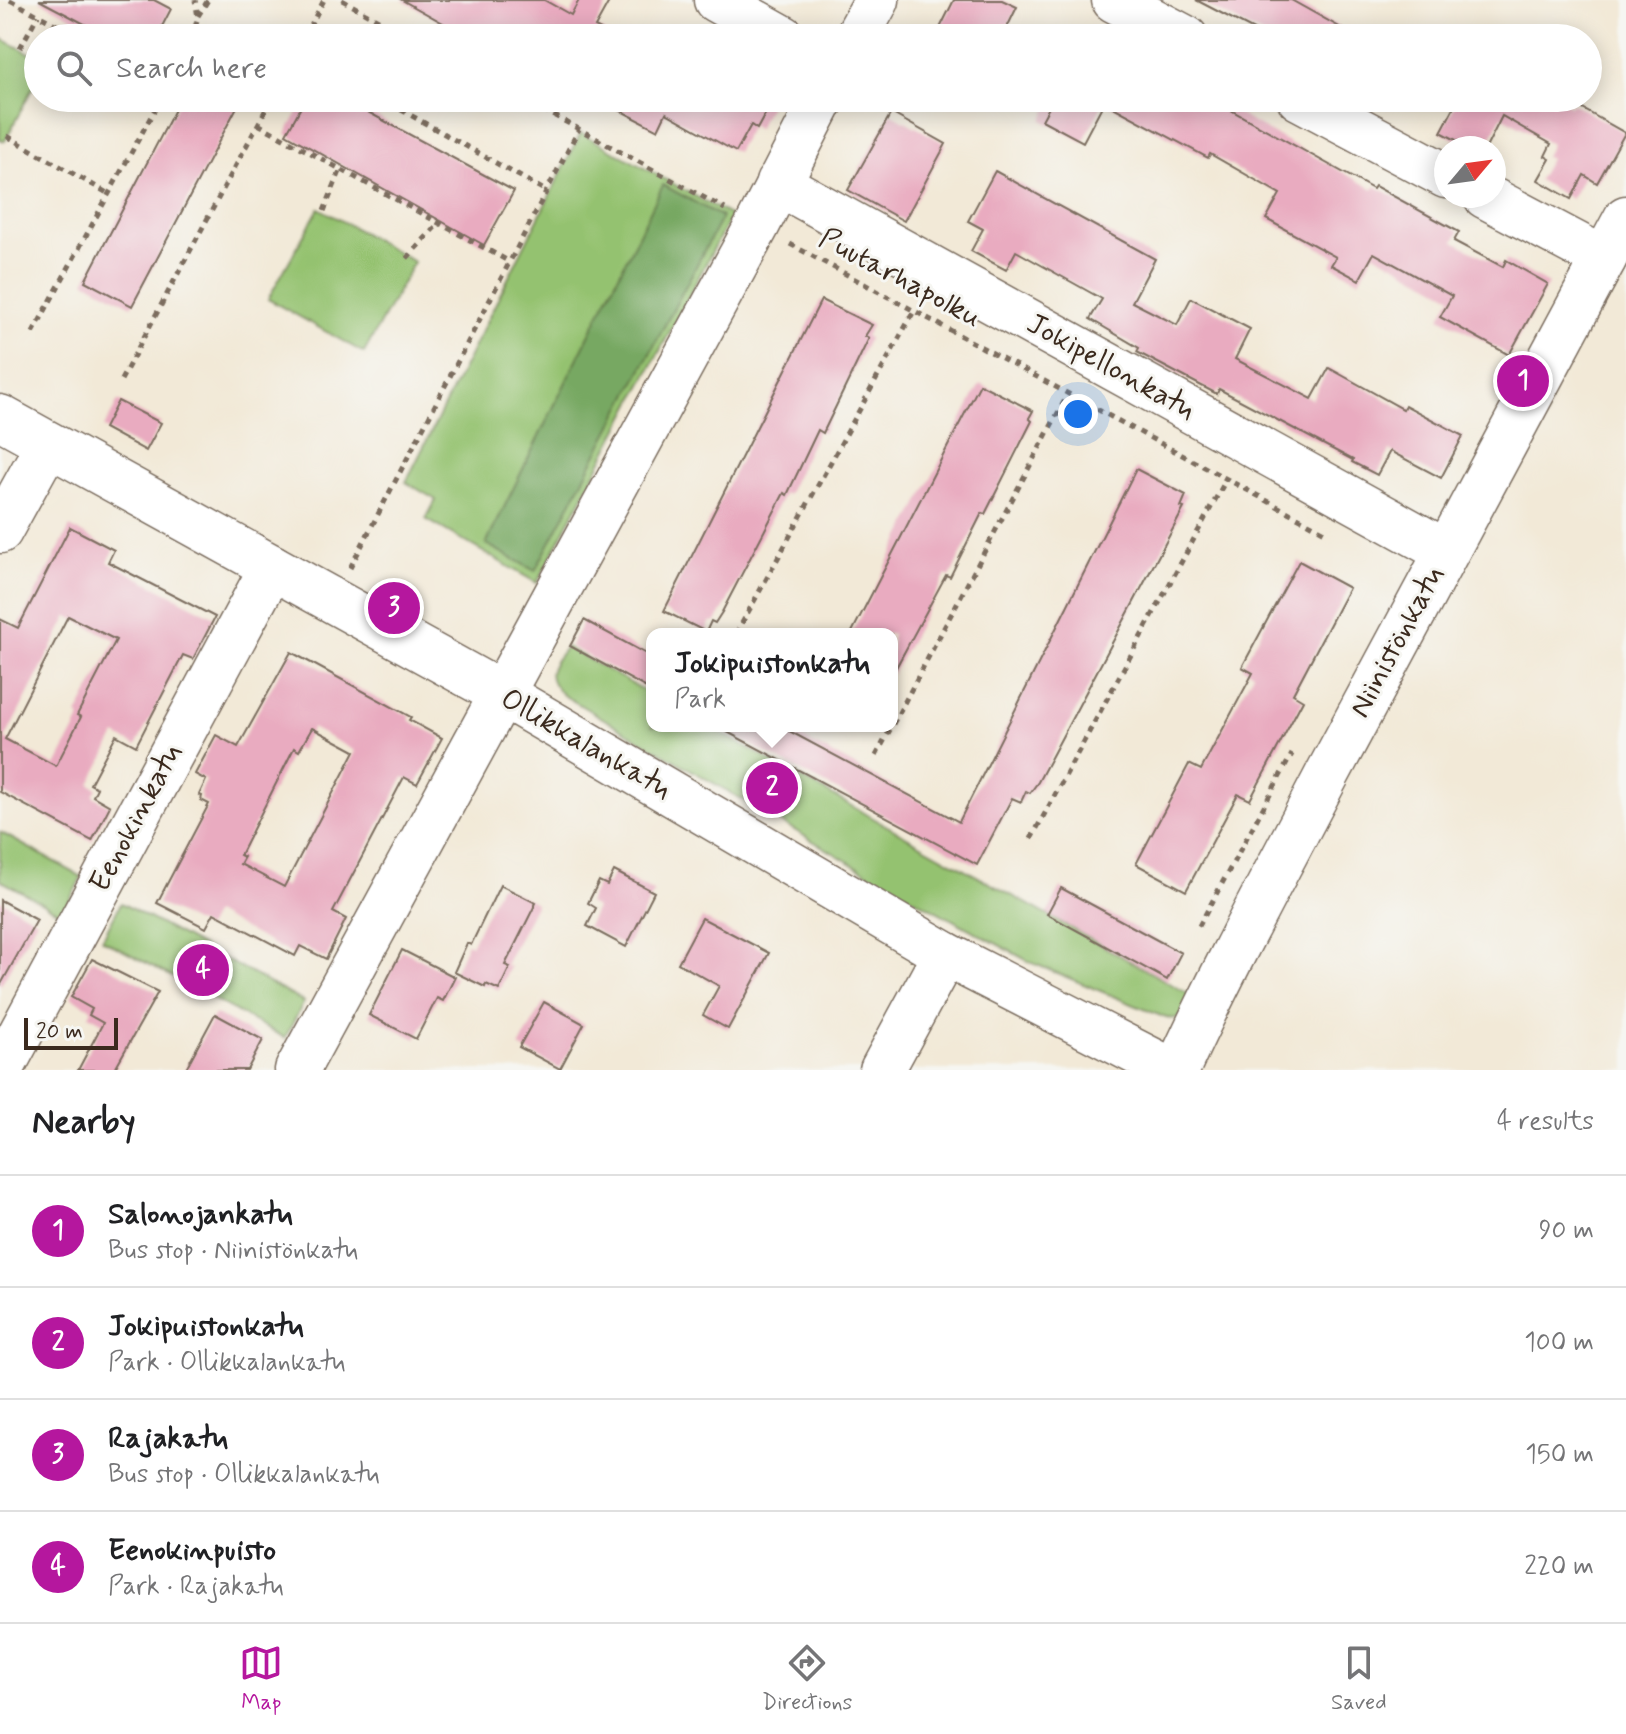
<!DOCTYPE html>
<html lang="en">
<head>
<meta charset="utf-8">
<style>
  :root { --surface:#fff; --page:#f6f6f6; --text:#202124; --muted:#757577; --line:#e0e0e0; --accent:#b5179e }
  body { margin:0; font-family:Mynerve,sans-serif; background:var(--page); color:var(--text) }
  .compass { position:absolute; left:1434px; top:136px; width:72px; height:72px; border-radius:50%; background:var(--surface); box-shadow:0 4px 20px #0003; rotate:61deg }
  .scale { position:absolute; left:24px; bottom:20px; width:94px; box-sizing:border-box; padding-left:8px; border:4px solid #3b2a1e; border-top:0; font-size:22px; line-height:28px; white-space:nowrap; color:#3b2a1e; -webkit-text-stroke:6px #f6f6f2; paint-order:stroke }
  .you { position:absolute; left:1078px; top:414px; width:28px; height:28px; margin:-20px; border:6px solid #fff; border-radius:50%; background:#1a73e8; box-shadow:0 0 0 12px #1a73e833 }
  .badge { display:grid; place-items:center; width:52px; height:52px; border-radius:50%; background:var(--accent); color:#fff; font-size:26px; font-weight:700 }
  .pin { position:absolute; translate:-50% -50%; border:4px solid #fff; box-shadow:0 2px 8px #0006 }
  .popup { position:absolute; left:646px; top:628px; width:252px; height:104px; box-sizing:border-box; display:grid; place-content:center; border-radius:16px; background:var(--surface); filter:drop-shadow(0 2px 6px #0005); font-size:26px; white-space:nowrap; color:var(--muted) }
  .popup b { font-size:30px; color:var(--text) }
  .popup::after { content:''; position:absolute; left:50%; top:100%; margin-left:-16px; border:16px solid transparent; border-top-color:var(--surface) }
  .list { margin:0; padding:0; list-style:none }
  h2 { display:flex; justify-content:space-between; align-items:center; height:104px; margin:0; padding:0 32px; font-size:34px }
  h2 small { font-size:26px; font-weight:400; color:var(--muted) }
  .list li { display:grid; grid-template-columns:52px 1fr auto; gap:24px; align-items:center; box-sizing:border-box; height:112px; padding:0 32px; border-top:2px solid var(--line) }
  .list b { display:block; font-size:30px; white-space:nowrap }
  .list p { margin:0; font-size:26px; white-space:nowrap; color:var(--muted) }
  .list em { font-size:26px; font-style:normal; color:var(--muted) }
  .icon { flex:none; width:44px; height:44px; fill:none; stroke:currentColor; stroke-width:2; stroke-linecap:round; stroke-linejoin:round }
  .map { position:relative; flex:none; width:1626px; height:1070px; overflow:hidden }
  .search { position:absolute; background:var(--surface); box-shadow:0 4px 20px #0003; left:24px; right:24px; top:24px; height:88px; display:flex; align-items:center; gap:20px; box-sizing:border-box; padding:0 28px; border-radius:44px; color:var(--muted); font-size:30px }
  .sheet { height:552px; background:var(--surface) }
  nav { display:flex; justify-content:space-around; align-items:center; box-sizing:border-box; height:112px; border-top:2px solid var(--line); background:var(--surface); font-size:22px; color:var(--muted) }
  nav a { display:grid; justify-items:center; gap:4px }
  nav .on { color:var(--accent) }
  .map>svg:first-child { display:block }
  .green { fill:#94c270; stroke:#687647; stroke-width:2 }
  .forest { fill:#77a862; stroke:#596940; stroke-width:2 }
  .building { fill:#e9abc0; fill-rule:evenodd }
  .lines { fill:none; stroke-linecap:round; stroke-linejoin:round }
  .minor-casing { stroke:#7b6d5f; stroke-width:47 }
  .path { stroke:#7b6d5f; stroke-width:5; stroke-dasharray:6 6; stroke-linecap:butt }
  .minor { stroke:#fff; stroke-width:44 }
  .labels { text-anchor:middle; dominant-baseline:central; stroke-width:6; stroke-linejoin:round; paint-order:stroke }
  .street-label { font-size:30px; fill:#3b2a1e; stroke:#f6f6f2 }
</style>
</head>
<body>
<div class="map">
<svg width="1626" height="1070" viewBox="0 0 1626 1070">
  <rect width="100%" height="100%" fill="#f6f6f2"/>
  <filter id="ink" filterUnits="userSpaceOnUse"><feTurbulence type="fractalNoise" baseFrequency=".0125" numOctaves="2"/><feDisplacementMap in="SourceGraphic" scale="16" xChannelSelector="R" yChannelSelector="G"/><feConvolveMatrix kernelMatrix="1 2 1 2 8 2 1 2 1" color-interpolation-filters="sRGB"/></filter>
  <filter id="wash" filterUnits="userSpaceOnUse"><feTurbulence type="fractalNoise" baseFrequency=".006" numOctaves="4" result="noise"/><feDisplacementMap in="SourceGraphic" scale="32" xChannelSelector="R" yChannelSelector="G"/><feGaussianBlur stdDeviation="1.8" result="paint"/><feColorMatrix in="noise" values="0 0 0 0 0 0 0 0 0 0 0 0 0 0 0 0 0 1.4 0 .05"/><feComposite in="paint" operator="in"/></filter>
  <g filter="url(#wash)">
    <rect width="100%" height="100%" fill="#f2e9d7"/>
    <g class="green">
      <path d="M0 38 38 57V77L5 141 0 139Z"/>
      <path d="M581 133 731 216 537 583 426 519 436 500 406 482Z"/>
      <path d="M319 208 414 262 364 353 268 299Z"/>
      <path d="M566 647 652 695V726H708L1196 998C1187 1011 1183 1021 1166 1018L1030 962 883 882 563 695C541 676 551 666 566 647Z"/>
      <path d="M0 832 82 877 62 914 0 880Z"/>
      <path d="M121 903 304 1002 285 1038 102 939Z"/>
    </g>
    <path class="forest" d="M663 185 722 217 535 571 486 544Z"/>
    <g id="blocks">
      <g class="building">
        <path d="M39 0H154L171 9 156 38H111Z"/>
        <path d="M402 0H544L571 15 579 0H610L595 27 616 38H470Z"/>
        <path d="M954 0H1002L1017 7 1002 38H935Z"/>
        <path d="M1196 0H1291L1359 38H1269Z"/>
        <path d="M181 98H219L237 107 132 306 85 281Z"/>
        <path d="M306 98H342L514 191 484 245 286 134Z"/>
        <path d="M596 98H774L757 129 751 125 736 152 666 113 658 130Z"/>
        <path d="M1054 98H1209L1373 189 1375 186 1459 232 1454 241 1503 267 1506 260 1548 284 1509 355 1440 317 1452 296 1374 253 1359 280 1331 265 1336 257 1266 219 1280 194 1210 154 1208 158 1104 102 1083 142 1042 120Z"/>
        <path d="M1459 98H1555L1570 106 1572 103 1625 133 1597 183 1584 175 1571 199 1538 180 1550 159 1545 156 1551 144 1502 116 1486 148H1471L1441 132Z"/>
        <path d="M891 113 946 144 904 221 848 190Z"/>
        <path d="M995 171 1155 259 1132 302 1177 325 1191 298 1250 329 1235 359 1312 399 1329 368 1403 409 1405 405 1463 436 1441 478 1390 451 1377 475 1352 462 1353 460 1219 389 1217 394 1137 352 1139 348 1090 319 1102 299 1016 251 1006 270 971 251 983 229 968 221Z"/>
        <path d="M821 300 872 325 865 336 869 338 823 433 818 430 787 495 784 493 722 612 715 623 711 621 706 632 664 611Z"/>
        <path d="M980 384 1033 411 1029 418 1032 421 985 514 982 513 950 577 946 575 892 675V634H851Z"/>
        <path d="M118 401 161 423 146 451 104 428Z"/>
        <path d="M1136 469 1186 495 1181 507 1184 508 1038 782 1030 793 1026 791 1021 802 1012 798 977 865 716 726H780L959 822Z"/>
        <path d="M70 527 114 550 108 562 215 617 193 659 183 655 136 746 116 735 90 784 97 788 93 796 110 806 92 841 0 792V619L18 628ZM68 616 116 640 77 715 81 717 56 766 5 739Z"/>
        <path d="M1299 561 1349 588 1293 694 1303 700 1250 800 1238 794 1186 891 1136 864 1189 764 1201 770 1253 673 1242 667Z"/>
        <path d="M584 620 652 657V691L570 646Z"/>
        <path d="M291 652 411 717 409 720 442 738 417 784 404 777 333 912 346 919 326 959 300 946 295 956 214 913 206 928 157 903 209 804 201 800 202 796 199 795 206 780 195 774 216 735 238 747ZM312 728 355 751 284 887 240 864 244 857 240 855 294 748 299 751Z"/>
        <path d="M614 871 654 892 626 947 587 926 596 908 588 903 599 881 607 885Z"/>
        <path d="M500 885 536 903 505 965 510 967 499 990 486 984 485 987 454 972 467 943 471 945Z"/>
        <path d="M1061 888 1181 953 1167 980 1047 914Z"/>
        <path d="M0 900 37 920 0 986Z"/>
        <path d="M702 918 769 953 728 1029 703 1015 719 986 678 963Z"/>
        <path d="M402 950 455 977 443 1001 437 998 416 1039 369 1015Z"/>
        <path d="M92 959 158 992 114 1070H78L103 1023 89 1015 92 1009 71 997Z"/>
        <path d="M544 1002 584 1024 560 1069 519 1047Z"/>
        <path d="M215 1014 263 1040 247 1070H185Z"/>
      </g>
    </g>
  </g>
  <g filter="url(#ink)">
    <use href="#blocks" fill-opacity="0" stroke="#7b6d5f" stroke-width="2"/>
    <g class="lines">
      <g class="minor-casing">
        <g id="minor">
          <path d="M716 0 784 38"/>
          <path d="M1114 0 1186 38"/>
          <path d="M856 38 877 0"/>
          <path d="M1299 98 1446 176"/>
          <path d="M778 183 1445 551"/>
          <path d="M1485 196 1604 259"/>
          <path d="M0 417 502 694 945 954 1171 1070"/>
          <path d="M0 531 48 444"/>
          <path d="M1 1070 272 567"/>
          <path d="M297 1070 757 226 823 98"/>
          <path d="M882 1070 945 954"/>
          <path d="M1177 1070C1223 969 1277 871 1328 773 1426 588 1527 404 1626 218"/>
        </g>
      </g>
      <g class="path">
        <path d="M10 0 81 38"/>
        <path d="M342 0 411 38"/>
        <path d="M198 16 208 0"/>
        <path d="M192 38 198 17 195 0"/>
        <path d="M304 38 324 0"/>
        <path d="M20 48 38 15"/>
        <path d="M380 98 546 191"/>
        <path d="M522 98 725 209"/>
        <path d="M258 124 510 262"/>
        <path d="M7 136 109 194"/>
        <path d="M324 211 341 169"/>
        <path d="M790 244 1327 533"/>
        <path d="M407 258 439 223"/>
        <path d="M33 333 161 98"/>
        <path d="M121 380 272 98"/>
        <path d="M350 568 579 129"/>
        <path d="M736 634 914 311"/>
        <path d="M876 756 1068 394"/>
        <path d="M1031 839 1227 478"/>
        <path d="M1199 926 1292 754"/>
      </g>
      <use href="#minor" class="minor"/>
    </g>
  </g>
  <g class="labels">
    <g class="street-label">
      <text transform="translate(900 278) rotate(28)">Puutarhapolku</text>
      <text transform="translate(1111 367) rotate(29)">Jokipellonkatu</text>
      <text transform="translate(1397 642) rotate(-62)">Niinistönkatu</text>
      <text transform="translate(586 744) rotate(30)">Ollikkalankatu</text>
      <text transform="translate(136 818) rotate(-62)">Eenokinkatu</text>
    </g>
  </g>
</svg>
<svg class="compass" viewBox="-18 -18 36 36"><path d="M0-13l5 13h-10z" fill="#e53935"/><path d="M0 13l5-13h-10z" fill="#757577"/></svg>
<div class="scale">20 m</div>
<div class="you"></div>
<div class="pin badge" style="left:1523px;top:381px">1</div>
<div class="pin badge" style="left:772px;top:788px">2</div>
<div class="popup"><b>Jokipuistonkatu</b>Park</div>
<div class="pin badge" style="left:394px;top:608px">3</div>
<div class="pin badge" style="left:203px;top:970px">4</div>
<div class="search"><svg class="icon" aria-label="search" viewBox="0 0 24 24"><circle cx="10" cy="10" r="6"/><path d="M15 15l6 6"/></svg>Search here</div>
</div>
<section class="sheet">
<h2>Nearby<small>4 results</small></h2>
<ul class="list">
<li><span class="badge">1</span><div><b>Salonojankatu</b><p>Bus stop · Niinistönkatu</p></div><em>90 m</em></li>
<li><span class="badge">2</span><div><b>Jokipuistonkatu</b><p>Park · Ollikkalankatu</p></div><em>100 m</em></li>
<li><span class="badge">3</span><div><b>Rajakatu</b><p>Bus stop · Ollikkalankatu</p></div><em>150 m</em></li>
<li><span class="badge">4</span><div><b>Eenokinpuisto</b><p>Park · Rajakatu</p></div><em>220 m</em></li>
</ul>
</section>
<nav>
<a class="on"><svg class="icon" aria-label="map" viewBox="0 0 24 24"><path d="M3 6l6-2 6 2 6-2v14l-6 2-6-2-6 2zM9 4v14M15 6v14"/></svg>Map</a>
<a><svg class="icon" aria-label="directions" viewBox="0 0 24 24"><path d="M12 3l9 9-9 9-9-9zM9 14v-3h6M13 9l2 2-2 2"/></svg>Directions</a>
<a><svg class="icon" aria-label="saved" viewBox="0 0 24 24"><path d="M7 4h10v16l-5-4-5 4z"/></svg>Saved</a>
</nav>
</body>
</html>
